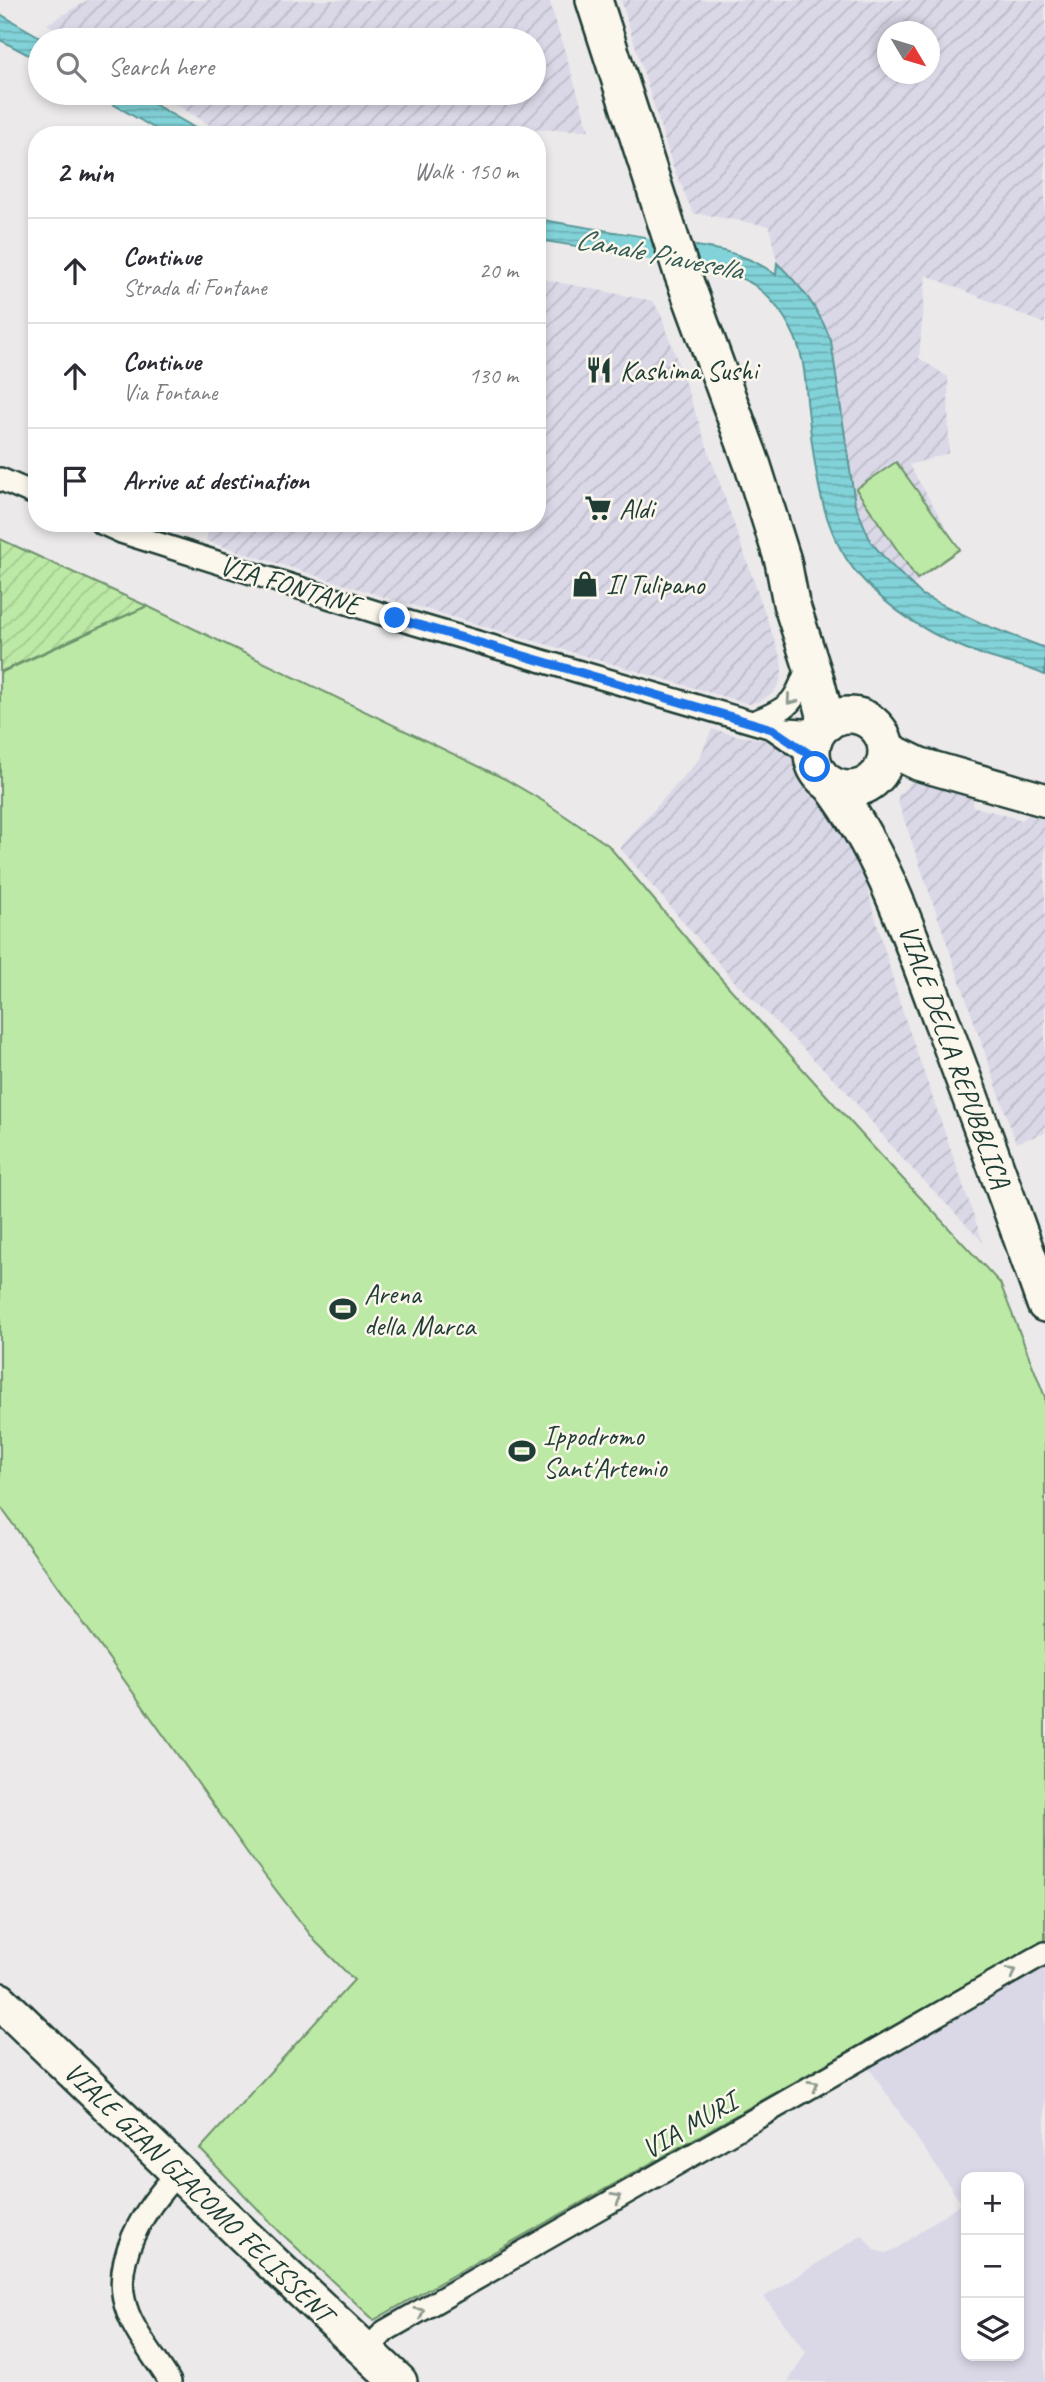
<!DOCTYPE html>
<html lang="en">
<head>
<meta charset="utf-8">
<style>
  :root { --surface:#fff; --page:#f7f7f7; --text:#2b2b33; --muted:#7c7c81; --line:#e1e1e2 }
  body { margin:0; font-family:Caveat,sans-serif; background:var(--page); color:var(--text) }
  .controls { position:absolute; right:21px; bottom:21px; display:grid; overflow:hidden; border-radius:14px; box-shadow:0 4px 10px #0003 }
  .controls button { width:63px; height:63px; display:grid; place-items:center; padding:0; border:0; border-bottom:2px solid var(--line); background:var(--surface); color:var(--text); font:35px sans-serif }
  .compass { position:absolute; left:877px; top:21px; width:63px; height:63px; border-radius:50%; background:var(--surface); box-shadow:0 4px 10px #0003; rotate:128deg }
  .stop { position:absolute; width:21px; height:21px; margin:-16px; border:5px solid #1a73e8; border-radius:50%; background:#fff }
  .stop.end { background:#1a73e8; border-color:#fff; box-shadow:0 2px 7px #0008 }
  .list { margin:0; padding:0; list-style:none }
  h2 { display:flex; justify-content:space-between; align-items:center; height:91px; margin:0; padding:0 28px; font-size:30px }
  h2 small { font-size:23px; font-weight:400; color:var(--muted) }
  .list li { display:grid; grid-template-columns:46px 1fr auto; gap:21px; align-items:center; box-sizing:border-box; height:105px; padding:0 28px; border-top:2px solid var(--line) }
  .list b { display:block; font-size:26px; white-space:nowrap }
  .list p { margin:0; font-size:23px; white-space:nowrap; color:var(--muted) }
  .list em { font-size:23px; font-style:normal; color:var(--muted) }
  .icon { flex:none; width:38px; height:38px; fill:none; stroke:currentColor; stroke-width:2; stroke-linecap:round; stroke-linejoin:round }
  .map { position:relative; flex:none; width:1045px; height:2382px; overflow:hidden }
  .search { position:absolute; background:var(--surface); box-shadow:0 4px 10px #0003; left:28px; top:28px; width:518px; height:77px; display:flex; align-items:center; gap:18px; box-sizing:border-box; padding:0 24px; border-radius:38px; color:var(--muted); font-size:26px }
  .panel { position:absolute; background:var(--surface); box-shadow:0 4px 10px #0003; left:28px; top:126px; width:518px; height:406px; border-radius:28px }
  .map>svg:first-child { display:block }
  .built { fill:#dad8e7; fill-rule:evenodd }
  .industrial { fill:url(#industrial-furrows); fill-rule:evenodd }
  .green { fill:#bde9a6; stroke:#6e936d; stroke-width:2 }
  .garden { fill:url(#garden-furrows); stroke:#6e936d; stroke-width:2 }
  .water { fill:url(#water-rules); stroke:#5a9797; stroke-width:2 }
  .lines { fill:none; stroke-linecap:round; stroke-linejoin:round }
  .canal { stroke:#82d3d9; stroke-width:21 }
  .street-casing { stroke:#1f3d34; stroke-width:26 }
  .secondary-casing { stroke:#1f3d34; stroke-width:37 }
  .primary-casing { stroke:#1f3d34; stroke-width:40 }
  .street { stroke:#fbf7ec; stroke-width:21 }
  .secondary { stroke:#fbf7ec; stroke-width:32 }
  .primary { stroke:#fbf7ec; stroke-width:35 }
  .oneway { stroke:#8d9a90 }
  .route { stroke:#1a73e8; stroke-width:9 }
  .labels { text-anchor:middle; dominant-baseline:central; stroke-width:5; stroke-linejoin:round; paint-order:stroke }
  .poi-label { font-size:28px; fill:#1f3d34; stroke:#fbf7ec; text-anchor:start }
  .street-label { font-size:28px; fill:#1f3d34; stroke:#fbf7ec }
  .water-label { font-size:30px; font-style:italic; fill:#335b55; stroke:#fbf7ec }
</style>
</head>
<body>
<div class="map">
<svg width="1045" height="2382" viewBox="0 0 1045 2382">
  <defs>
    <pattern id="industrial-furrows" width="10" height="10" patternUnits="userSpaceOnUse" patternTransform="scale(1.75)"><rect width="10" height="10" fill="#dad8e7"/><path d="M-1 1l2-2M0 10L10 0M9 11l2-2" fill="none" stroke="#bbbac7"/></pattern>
    <pattern id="garden-furrows" width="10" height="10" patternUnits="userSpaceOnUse" patternTransform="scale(1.75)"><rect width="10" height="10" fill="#bde9a6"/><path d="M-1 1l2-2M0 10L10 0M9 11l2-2" fill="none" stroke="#a2c990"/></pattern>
    <pattern id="water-rules" width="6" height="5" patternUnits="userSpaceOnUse" patternTransform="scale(1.75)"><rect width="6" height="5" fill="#82d3d9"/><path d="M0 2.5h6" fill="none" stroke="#6aacb1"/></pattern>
  </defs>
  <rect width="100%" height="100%" fill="#ece9ea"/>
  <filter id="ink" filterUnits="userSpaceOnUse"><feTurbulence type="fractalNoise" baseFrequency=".0143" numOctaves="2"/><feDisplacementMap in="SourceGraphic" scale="14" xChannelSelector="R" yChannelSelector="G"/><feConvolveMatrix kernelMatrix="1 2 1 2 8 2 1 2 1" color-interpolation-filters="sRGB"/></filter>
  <g filter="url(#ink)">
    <path class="built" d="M1045 1964V2382H788L806 2352 764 2297 862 2235 874 2250 886 2253 897 2248 961 2203 867 2065ZM966 2177H1019V2356H966Z"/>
    <g class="industrial">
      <path d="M88 0H549L589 130 406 129 405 135H226L158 93H534V40H73L47 24Z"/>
      <path d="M621 0H1045V324L926 275 919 358 948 377 949 453 909 465 959 548 912 586 871 542 855 504 847 460 833 352 823 320 808 296 777 263 769 226 693 213 672 164ZM888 32H930V74H888Z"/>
      <path d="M537 278 653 301 662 317 781 659 782 671 780 682 773 693 760 701 749 704 384 597 206 541 210 523H537Z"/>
      <path d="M712 729 739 736 782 742 798 758 805 777 812 787 826 799 840 834 858 856 900 1004 983 1242 898 1154 846 1091 734 981 620 848 699 759Z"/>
      <path d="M912 781 974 798 972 806 1022 820 1028 815 1045 820V1133L1016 1143 898 802V796Z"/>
    </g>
    <g class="green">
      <path d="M896 462 960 549 917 579 856 489Z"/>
      <path d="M147 606 505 779 543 801 608 845 708 964 874 1148 1000 1283 1045 1397V1940L374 2320 281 2233 200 2149 354 1980 316 1942 249 1855 0 1506V673Z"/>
    </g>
    <path class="garden" d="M0 539 147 606 0 672Z"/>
    <g class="water">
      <path d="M0 14 45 40H40V61L0 40Z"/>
      <path d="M94 93H135L207 135H166Z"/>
      <path d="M537 219 645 237 649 257 537 240Z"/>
      <path d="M696 246C726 250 752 257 776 275L777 263C801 286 819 309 831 341L855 504 871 542 889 563 922 595 985 625 1045 648V675C1027 667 1008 663 989 657 939 641 891 613 856 572 818 526 814 459 807 401 806 387 805 372 802 359 796 331 777 301 754 285 739 275 720 272 704 267Z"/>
    </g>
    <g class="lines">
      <path class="canal" d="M620 244 729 264"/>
      <g class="street-casing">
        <g id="street">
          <path d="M0 479 37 495"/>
          <path d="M101 523 121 532 395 618 772 728 819 731"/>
          <path d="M753 722C791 708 796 702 809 662"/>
          <path d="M772 728 812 756"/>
          <path d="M365 2352 385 2331 1045 1953"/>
          <path d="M170 2382C157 2360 137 2337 128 2313 108 2262 145 2207 178 2173"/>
        </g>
      </g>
      <g class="secondary-casing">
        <path id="secondary" d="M886 748 919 764 1045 800"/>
      </g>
      <g class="primary-casing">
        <g id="primary">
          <path d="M594 0 681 270 753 466 783 561 791 603 816 680 827 723"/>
          <circle cx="849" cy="752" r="37"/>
          <path d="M831 785C884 855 910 937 941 1019 977 1114 1011 1208 1045 1304"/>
          <path d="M0 2001 283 2273 399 2382"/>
        </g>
      </g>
      <use href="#street" class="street"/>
      <use href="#secondary" class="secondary"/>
      <use href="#primary" class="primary"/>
    </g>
    <defs><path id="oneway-chevron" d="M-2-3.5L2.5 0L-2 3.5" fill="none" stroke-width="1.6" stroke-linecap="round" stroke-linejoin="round" transform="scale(1.75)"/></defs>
    <g class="oneway">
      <use href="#oneway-chevron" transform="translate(791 700) rotate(130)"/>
      <use href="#oneway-chevron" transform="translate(1012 1972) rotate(-30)"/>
      <use href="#oneway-chevron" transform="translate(814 2085) rotate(-30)"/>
      <use href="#oneway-chevron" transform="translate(617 2198) rotate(-30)"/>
      <use href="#oneway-chevron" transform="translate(420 2312) rotate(-30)"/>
    </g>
  </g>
  <g class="lines" filter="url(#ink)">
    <path class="route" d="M395 618 772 729 812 756 815 767"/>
  </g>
  <defs>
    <g id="restaurant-bare" transform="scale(2.1)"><path d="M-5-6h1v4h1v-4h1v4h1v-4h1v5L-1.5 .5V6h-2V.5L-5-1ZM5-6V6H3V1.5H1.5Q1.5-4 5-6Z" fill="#1f3d34" stroke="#fbf7ec" stroke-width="2.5" paint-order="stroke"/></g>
    <g id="supermarket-bare" transform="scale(2.1)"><path d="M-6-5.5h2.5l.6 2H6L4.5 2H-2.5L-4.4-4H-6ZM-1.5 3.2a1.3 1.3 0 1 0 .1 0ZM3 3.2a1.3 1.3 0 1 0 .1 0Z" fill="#1f3d34" stroke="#fbf7ec" stroke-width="2.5" paint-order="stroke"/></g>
    <g id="shop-bare" transform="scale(2.1)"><path d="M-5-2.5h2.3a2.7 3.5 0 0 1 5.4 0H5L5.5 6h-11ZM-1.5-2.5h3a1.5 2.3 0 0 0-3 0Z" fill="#1f3d34" stroke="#fbf7ec" stroke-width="2.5" paint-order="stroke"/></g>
    <g id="stadium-bare" transform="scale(2.1)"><path d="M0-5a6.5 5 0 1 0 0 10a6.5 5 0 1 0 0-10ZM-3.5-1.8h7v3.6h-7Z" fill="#1f3d34" stroke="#fbf7ec" stroke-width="2.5" paint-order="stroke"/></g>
  </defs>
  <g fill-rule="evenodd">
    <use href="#restaurant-bare" x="599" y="370"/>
    <use href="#supermarket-bare" x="598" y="508"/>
    <use href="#shop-bare" x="585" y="584"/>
    <use href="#stadium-bare" x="343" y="1309"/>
    <use href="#stadium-bare" x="522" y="1451"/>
  </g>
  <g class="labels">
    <g class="poi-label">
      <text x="620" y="370">Kashima Sushi</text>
      <text x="619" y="508">Aldi</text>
      <text x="606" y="584">Il Tulipano</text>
      <text x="364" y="1293">Arena<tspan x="364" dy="32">della Marca</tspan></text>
      <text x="543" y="1435">Ippodromo<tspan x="543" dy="32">Sant'Artemio</tspan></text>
    </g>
    <g class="street-label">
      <text transform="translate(290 585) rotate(17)">VIA FONTANE</text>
      <text transform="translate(955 1056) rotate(70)">VIALE DELLA REPUBBLICA</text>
      <text transform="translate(689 2125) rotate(-30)">VIA MURI</text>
      <text transform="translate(199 2192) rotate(44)">VIALE GIAN GIACOMO FELISSENT</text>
    </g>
    <g class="water-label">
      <text transform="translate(659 254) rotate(11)">Canale Piavesella</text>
    </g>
  </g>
</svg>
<div class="controls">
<button>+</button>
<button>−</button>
<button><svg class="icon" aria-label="layers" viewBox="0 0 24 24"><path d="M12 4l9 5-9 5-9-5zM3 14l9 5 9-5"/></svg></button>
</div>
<svg class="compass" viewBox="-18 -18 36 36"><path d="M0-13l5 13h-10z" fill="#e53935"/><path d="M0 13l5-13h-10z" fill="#7c7c81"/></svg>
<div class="stop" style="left:815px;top:767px"></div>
<div class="stop end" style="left:395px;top:618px"></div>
<div class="search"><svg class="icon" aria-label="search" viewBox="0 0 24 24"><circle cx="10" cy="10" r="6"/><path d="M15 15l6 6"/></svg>Search here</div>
<section class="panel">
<h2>2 min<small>Walk · 150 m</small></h2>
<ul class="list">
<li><svg class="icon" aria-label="ahead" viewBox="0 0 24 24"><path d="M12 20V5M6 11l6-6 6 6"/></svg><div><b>Continue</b><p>Strada di Fontane</p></div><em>20 m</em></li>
<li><svg class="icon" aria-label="ahead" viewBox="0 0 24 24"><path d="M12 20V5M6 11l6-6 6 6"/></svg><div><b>Continue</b><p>Via Fontane</p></div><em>130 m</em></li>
<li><svg class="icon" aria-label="arrive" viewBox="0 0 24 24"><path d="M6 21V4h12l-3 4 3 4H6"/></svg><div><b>Arrive at destination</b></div></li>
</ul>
</section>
</div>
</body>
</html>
